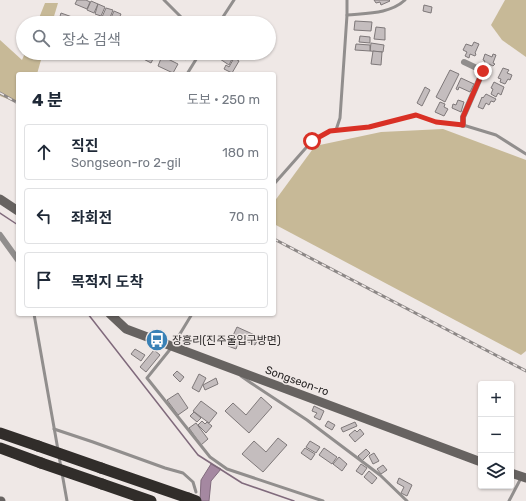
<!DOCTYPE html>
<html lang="ko">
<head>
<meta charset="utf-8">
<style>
  :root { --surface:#fff; --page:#f2f2f3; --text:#1f2937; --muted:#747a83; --line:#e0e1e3 }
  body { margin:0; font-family:Rubik,"Noto Sans KR",sans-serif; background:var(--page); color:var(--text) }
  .controls { position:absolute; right:12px; bottom:12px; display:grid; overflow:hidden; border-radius:4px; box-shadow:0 1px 3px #0004 }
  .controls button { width:36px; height:36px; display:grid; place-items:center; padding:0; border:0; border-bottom:1px solid var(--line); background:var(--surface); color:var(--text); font:20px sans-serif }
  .stop { position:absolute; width:12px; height:12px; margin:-9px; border:3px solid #d93025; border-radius:50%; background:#fff }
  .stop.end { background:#d93025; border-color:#fff; box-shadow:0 1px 4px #0008 }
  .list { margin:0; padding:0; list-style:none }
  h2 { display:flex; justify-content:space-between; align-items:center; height:52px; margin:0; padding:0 16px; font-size:17px }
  h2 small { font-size:13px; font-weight:400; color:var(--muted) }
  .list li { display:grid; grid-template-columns:26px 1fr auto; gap:12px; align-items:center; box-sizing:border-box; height:56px; margin:0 8px 8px; padding:0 8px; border:1px solid var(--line); border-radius:4px }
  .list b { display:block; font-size:15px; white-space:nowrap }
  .list p { margin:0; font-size:13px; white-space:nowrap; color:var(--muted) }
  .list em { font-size:13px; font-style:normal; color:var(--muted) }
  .icon { flex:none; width:22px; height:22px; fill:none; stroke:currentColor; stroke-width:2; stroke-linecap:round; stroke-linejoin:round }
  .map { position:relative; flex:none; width:526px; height:501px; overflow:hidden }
  .search { position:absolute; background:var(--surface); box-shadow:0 1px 3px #0004; left:16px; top:16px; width:260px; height:44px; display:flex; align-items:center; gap:10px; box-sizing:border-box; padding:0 14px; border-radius:22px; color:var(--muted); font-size:15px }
  .panel { position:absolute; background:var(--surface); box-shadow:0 1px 3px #0004; left:16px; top:72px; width:260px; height:244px; border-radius:4px }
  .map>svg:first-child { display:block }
  .forest { fill:#c7b997 }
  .water { fill:#a588a1; stroke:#806a7c }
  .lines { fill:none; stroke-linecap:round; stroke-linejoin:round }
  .stream { stroke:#806a7c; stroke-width:1.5 }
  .building { fill:#c4bdbe; stroke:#7e7879 }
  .lane { stroke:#918e8d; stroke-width:3 }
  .street { stroke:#918e8d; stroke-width:6 }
  .secondary { stroke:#676361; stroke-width:9 }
  .highway { stroke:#312d2a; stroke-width:11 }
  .rail-casing { stroke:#8c8786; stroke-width:3 }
  .rail { stroke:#efe8e6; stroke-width:1.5; stroke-dasharray:4.5; stroke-linecap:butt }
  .highway-bridge { stroke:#312d2a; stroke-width:11 }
  .route { stroke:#d93025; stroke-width:5 }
  .labels { text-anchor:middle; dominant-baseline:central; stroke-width:3; stroke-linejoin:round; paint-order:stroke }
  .poi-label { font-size:11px; fill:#282525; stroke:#efe8e6; text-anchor:start }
  .street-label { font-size:11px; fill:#282525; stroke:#efe8e6 }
</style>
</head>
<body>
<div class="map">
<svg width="526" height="501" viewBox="0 0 526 501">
  <rect width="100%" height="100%" fill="#efe8e6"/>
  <g class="forest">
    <path d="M505 0H526V57L502 40 491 25Z"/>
    <path d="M45 3H58L52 23H37Z"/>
    <path d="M0 40 22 60 25 53H43L37 74H18V103L0 96Z"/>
    <path d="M443 129 526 160V351L521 355 274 224V202L315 146 381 132Z"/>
  </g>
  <path class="water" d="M211 464 221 469 211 481 209 501H200L201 480Z"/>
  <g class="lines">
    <g class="stream">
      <path d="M0 213 18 225"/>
      <path d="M88 314 198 455 242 483 294 501"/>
    </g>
  </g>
  <g class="building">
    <path d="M77 0H86L90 2 87 9 75 4Z"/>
    <path d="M374 0H389L390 1 381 5 380 2 376 3Z"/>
    <path d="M91 1 98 4 94 13 87 10Z"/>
    <path d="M98 4 105 7 101 16 95 14Z"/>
    <path d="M424 5 432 7 431 13 423 11Z"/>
    <path d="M106 8 113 10 109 20 102 17Z"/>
    <path d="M114 11 121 14 117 23 110 20Z"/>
    <path d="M61 13 89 23H58Z"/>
    <path d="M355 21 372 22 371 31 354 30Z"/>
    <path d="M376 27 385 28V40L374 39Z"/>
    <path d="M360 36 370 37V43L359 42Z"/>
    <path d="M474 42 479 44 475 53 476 54 475 56 470 54 469 58 465 56 467 52 463 50 466 44 472 46Z"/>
    <path d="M371 43 384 45 383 52 370 51Z"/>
    <path d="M356 44 370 45V51L355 50Z"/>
    <path d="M373 51 382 52 381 65 371 64Z"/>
    <path d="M137 53H156L151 63 136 55Z"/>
    <path d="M178 53H193L185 60 181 56 179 58 176 55Z"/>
    <path d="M224 53H227L233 57 229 65 220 59Z"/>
    <path d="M485 54 492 57 493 54 496 55 493 63 495 64 493 66 489 64 488 67 483 65 485 61 483 60Z"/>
    <path d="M162 56 178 64 173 73 158 66Z"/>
    <path d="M234 58 239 61 232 73 224 69 226 65 229 67Z"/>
    <path d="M503 68 509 70 507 73 512 75 510 80 508 79 505 84 500 82 501 79 498 78Z"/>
    <path d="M450 70 459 74 445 102 436 97Z"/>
    <path d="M461 78 474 84 470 92 459 87 458 90 456 89Z"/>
    <path d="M494 82 504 87 501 95 498 93 496 97 491 94 493 89 491 88Z"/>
    <path d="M425 87 430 90 422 106 417 103Z"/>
    <path d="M486 94 496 99 494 102 491 101 489 105 486 103 483 109 478 107 482 97 483 98Z"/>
    <path d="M458 100 464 102 461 112 452 108 453 104 456 105Z"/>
    <path d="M440 102 445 104 444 107 448 109 444 116 435 112Z"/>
    <path d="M237 327 259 337 255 345 240 338 236 349 228 346Z"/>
    <path d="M135 349 145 355 141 361 131 354Z"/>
    <path d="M154 350 160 355 146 372 140 367Z"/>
    <path d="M177 371 184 377 180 382 173 375Z"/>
    <path d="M199 374 206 378 199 392 192 388Z"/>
    <path d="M216 378 218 384 205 390 203 385Z"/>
    <path d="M178 393 188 408 178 415 167 400Z"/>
    <path d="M261 397 272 407 249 433 225 411 233 403 246 415Z"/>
    <path d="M201 401 217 413 209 423 193 411Z"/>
    <path d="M314 406 324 411 320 420 314 417 317 413 312 411Z"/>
    <path d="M194 412 201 418 197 422 190 416Z"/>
    <path d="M202 421 205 424 207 422 212 426 206 433 198 425Z"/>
    <path d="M328 421 335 425 332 430 325 426Z"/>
    <path d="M355 422 357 426 343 432 341 428Z"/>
    <path d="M196 423 208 439 201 445 189 428Z"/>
    <path d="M360 429 364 434 355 442 349 435 355 430 357 432Z"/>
    <path d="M278 438 287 445 263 472 242 454 254 441 266 452Z"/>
    <path d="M310 441 320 447 316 453 306 447Z"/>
    <path d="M305 448 315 454 311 460 301 453Z"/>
    <path d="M324 448 337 457 332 464 319 455Z"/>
    <path d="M366 449 370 453 362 461 358 456Z"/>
    <path d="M374 453 379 461 373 464 369 456Z"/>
    <path d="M339 457 347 464 342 471 333 464Z"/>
    <path d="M361 464 367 468 362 475 356 471Z"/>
    <path d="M383 465 387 470 381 474 377 469Z"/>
    <path d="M369 471 377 478 372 484 364 477Z"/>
    <path d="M399 478 412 485 407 496 401 493 404 487 397 483Z"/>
  </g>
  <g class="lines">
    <g class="lane">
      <path d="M164 0 187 23"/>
      <path d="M347 15C367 13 390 14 405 0"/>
      <path d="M219 23 234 0"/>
      <path d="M187 74 200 53"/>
      <path d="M336 130 340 118 347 15V0"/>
      <path d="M274 184 312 141 330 131 369 127 416 115 436 122 463 125 496 135 526 154"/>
      <path d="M34 314 58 450"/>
      <path d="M192 314 172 347 147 378 210 457 227 469 323 501"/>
      <path d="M241 376 251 383 307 420 380 475 407 501"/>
      <path d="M54 429 93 442 165 468 183 473 193 482 196 492"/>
      <path d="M59 456 61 468"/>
      <path d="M62 473 67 501"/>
      <path d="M509 501 521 478"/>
    </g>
    <g class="street">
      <path d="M463 125V117L483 71 464 62"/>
      <path d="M0 235 18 260"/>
    </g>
    <g class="secondary">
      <path d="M0 199 18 211"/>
      <path d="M110 314 126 329 481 462"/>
      <path d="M511 473 526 478"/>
      <path d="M0 501H1"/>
    </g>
    <g class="highway">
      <path d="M0 433 38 446"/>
      <path d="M0 448 41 463"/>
      <path d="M101 468 188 498"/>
      <path d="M102 484 151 501"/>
    </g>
    <g class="rail-casing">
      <g id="rail">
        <path d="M0 93 18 103"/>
        <path d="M274 239 526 371"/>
      </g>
    </g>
    <use href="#rail" class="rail"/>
    <g class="highway-bridge">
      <path d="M38 446 101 468"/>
      <path d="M41 463 102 484"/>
      <path d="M188 498 196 501"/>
    </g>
  </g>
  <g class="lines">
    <path class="route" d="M312 141 330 131 369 127 416 115 436 122 463 125V117L483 71"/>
  </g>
  <defs>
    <g id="bus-disc" transform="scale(1.15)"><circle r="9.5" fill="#3981b6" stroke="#efe8e6"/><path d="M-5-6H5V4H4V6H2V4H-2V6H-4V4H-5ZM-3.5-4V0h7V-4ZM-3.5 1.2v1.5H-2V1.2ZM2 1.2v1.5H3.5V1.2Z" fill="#fff"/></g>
  </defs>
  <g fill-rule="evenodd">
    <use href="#bus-disc" x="157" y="340"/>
  </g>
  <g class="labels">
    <g class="poi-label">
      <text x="172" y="340">장흥리(진주울입구방면)</text>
    </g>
    <g class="street-label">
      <text transform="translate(297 381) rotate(20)">Songseon-ro</text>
    </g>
  </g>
</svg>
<div class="controls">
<button>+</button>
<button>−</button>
<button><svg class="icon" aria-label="layers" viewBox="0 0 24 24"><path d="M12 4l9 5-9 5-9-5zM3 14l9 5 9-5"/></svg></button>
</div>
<div class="stop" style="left:312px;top:141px"></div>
<div class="stop end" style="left:483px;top:71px"></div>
<div class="search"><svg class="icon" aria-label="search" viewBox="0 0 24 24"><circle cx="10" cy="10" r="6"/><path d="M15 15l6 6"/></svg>장소 검색</div>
<section class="panel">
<h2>4 분<small>도보 · 250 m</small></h2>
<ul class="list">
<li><svg class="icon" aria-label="ahead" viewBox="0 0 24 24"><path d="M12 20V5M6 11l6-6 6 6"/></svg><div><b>직진</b><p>Songseon-ro 2-gil</p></div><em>180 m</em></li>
<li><svg class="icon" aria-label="left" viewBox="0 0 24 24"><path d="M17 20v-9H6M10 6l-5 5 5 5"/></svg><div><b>좌회전</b></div><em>70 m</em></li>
<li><svg class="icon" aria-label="arrive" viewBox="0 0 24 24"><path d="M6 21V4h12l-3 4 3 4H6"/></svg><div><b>목적지 도착</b></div></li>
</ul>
</section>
</div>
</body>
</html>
